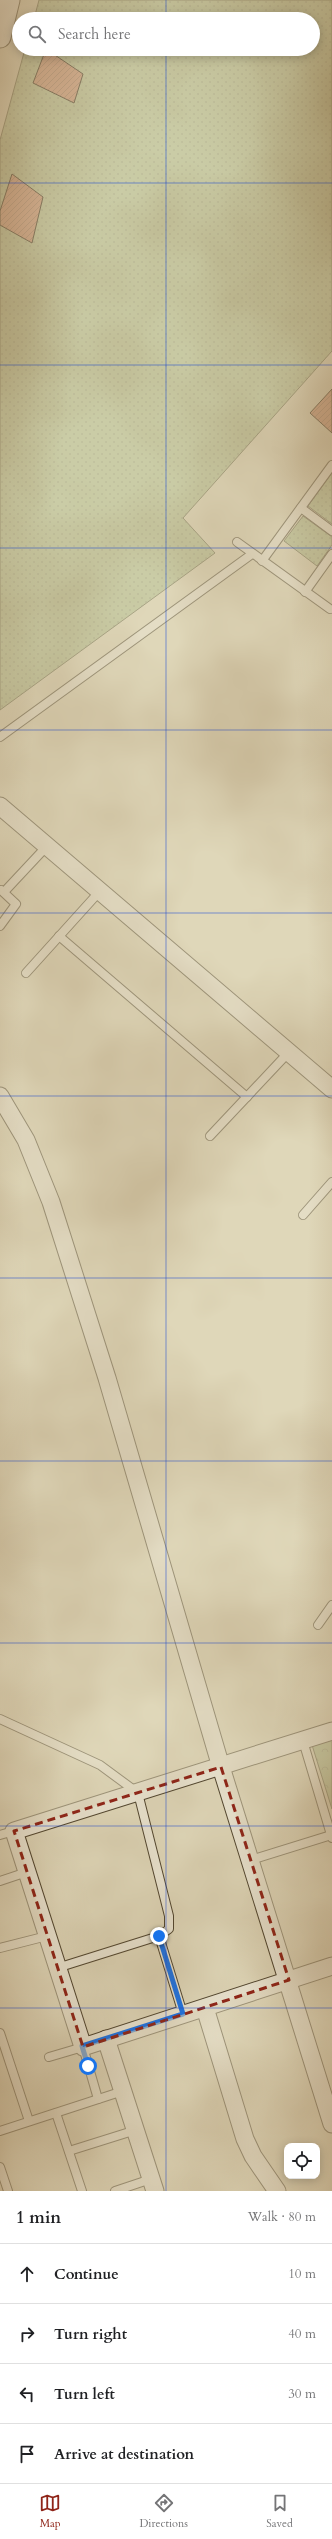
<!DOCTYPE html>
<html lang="en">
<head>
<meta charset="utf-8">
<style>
  :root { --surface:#fff; --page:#f6f6f6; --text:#202124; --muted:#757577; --line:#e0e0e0; --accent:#8f2418 }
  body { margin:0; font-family:Cardo,serif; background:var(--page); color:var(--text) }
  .controls { position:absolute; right:12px; bottom:12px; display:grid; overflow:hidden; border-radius:8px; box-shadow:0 2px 10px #0003 }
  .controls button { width:36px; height:36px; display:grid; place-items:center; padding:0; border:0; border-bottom:1px solid var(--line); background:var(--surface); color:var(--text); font:20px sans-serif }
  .stop { position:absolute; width:12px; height:12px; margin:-9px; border:3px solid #1a73e8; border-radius:50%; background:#fff }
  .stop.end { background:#1a73e8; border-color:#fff; box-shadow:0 1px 4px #0008 }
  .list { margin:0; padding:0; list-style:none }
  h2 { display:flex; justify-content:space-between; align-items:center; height:52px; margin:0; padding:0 16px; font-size:17px }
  h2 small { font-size:13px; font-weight:400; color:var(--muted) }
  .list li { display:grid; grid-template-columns:26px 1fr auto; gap:12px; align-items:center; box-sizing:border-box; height:60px; padding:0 16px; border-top:1px solid var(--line) }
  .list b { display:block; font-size:15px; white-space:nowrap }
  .list em { font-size:13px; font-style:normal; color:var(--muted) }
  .icon { flex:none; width:22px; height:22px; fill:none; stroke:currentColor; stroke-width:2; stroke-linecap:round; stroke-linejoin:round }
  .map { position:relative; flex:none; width:332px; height:2191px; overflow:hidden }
  .search { position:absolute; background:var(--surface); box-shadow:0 2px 10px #0003; left:12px; right:12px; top:12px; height:44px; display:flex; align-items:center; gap:10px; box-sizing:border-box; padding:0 14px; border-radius:22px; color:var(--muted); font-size:15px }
  .sheet { height:292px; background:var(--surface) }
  nav { display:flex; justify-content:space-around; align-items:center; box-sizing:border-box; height:56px; border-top:1px solid var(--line); background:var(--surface); font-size:11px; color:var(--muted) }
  nav a { display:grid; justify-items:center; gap:2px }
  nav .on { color:var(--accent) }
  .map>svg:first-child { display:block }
  .grass { fill:url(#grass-dots); stroke:#6a6a49 }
  .park { fill:url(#park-crowns); stroke:#6a6a49 }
  .building { fill:url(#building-hatch); stroke:#221503 }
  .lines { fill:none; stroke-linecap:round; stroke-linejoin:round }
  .service-casing { stroke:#514630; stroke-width:10 }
  .minor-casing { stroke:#514630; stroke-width:19 }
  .tertiary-casing { stroke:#514630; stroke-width:23 }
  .service { stroke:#eae5d2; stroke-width:8 }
  .minor { stroke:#eae5d2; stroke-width:17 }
  .tertiary { stroke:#eae5d2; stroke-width:21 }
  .route { stroke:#1a73e8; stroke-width:5 }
  .marked { fill:none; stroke:#8f2418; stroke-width:3; stroke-dasharray:8 5; stroke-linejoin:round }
  .grid { fill:none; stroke:#1d4ed8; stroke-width:1; stroke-opacity:0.55 }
</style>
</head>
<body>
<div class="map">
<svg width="332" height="2191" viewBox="0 0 332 2191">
  <defs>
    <pattern id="grass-dots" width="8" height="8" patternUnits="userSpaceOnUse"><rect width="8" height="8" fill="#b2be8f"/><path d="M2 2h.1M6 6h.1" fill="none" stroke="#99a27a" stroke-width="1.8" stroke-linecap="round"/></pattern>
    <pattern id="park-crowns" width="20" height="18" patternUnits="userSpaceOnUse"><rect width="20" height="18" fill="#b2be8f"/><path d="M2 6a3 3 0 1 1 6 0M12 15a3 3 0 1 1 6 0" fill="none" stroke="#99a27a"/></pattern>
    <pattern id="building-hatch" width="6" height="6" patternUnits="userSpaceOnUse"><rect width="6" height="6" fill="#cc8d6d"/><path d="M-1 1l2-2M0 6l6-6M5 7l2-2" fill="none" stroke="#a57257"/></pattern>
  </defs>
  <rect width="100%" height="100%" fill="#dfd7b9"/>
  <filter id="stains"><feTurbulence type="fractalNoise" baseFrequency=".005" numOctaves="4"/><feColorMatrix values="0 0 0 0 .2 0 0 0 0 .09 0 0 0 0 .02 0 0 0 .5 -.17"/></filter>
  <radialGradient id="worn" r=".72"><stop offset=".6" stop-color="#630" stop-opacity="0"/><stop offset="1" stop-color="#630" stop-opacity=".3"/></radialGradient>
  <g class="grass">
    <path d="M39 0H332V351L183 518 215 553 0 710V140L25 49H313V19H34Z"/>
    <path d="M332 473V524L308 506Z"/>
    <path d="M303 516 332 537V545L317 566 284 541Z"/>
  </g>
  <path class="park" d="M332 1739V1809L312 1745Z"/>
  <g class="building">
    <path d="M46 49 83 74 74 103 33 83Z"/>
    <path d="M12 174 43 197 32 243 0 225V211Z"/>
    <path d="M332 389V433L310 413Z"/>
  </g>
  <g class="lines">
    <g class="service-casing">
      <g id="service">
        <path d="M301 508 332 531"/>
        <path d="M237 542 330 609"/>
        <path d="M262 561 332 465"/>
        <path d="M305 592 332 554"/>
        <path d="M0 737 252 554"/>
        <path d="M4 892 47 846"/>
        <path d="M0 926 16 904 1 890"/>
        <path d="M59 936 247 1097"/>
        <path d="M26 973 100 891"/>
        <path d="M210 1136 289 1052"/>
        <path d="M303 1215 332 1182"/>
        <path d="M318 1625 332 1605"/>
        <path d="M0 1719 100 1765 138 1793 169 1916V1929L159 1936 57 1968"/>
        <path d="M303 1741 332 1838"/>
        <path d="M0 1835 14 1831"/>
        <path d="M251 1860 331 1835"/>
        <path d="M0 1881 27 1872"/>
        <path d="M159 1936 183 2014"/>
        <path d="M0 1948 47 1936"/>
        <path d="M0 2033 29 2121"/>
        <path d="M49 2057 83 2047 98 2099"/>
        <path d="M56 2113 82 2191"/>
        <path d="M0 2131 123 2091"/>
        <path d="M69 2151 136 2130"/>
        <path d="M0 2167 8 2191"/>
        <path d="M115 2191 151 2179"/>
      </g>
    </g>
    <g class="minor-casing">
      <g id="minor">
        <path d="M0 806 332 1089"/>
        <path d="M0 1096 26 1140 51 1202 107 1378 221 1767 332 2124"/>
        <path d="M332 1731 14 1831 83 2047 332 1966"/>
        <path d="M205 2008 245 2139 253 2156 277 2191"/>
        <path d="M106 2039 155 2191"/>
      </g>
    </g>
    <g class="tertiary-casing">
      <path id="tertiary" d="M0 37 9 0"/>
    </g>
    <use href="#service" class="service"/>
    <use href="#minor" class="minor"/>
    <use href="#tertiary" class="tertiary"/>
  </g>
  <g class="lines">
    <path class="route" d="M88 2066 82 2046 183 2014 159 1936"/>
  </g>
  <path d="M0 0H332V2191H0ZM221 1767 289 1980 83 2047 14 1831Z" fill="#dfd7b9" fill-opacity=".55" fill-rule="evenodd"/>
  <path class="marked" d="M221 1767 289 1980 83 2047 14 1831Z"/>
  <path class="grid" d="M166 0V19M166 49V2191M0 183H332M0 365H332M0 548H332M0 730H332M0 913H332M0 1096H332M0 1278H332M0 1461H332M0 1643H332M0 1826H332M0 2008H332"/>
  <rect width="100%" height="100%" filter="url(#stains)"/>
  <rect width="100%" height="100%" fill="url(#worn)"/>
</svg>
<div class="controls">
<button><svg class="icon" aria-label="locate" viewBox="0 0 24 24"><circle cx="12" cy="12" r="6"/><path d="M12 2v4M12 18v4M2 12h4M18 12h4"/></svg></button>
</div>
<div class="stop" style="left:88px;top:2066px"></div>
<div class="stop end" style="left:159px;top:1936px"></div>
<div class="search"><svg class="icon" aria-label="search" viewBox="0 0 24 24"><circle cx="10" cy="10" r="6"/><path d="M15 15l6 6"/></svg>Search here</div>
</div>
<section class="sheet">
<h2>1 min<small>Walk · 80 m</small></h2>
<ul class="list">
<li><svg class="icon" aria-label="ahead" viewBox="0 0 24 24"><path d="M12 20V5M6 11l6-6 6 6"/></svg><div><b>Continue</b></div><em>10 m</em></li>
<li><svg class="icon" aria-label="right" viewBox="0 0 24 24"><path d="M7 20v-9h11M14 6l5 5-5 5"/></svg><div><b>Turn right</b></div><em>40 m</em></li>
<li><svg class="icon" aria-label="left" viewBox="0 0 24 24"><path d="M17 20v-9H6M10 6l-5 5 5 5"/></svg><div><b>Turn left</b></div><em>30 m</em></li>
<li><svg class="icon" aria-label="arrive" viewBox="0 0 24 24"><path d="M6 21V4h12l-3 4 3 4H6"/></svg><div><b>Arrive at destination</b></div></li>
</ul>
</section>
<nav>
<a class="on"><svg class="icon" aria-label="map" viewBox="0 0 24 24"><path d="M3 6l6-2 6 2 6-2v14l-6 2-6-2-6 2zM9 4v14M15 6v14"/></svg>Map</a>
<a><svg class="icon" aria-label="directions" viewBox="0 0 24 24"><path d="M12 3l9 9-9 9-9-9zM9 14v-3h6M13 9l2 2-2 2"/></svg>Directions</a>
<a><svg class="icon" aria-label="saved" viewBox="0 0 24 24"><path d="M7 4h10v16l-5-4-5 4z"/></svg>Saved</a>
</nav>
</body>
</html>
